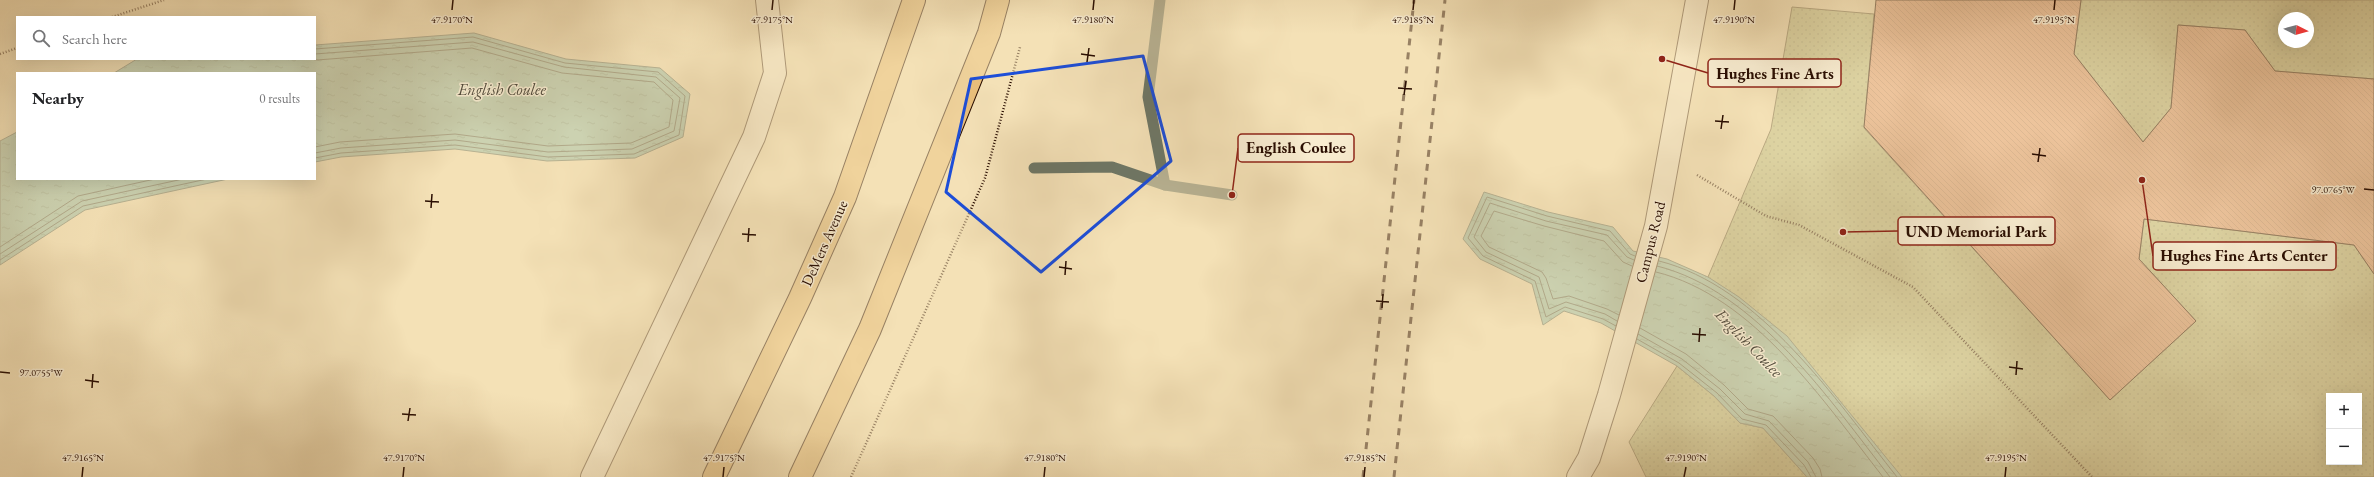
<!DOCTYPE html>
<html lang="en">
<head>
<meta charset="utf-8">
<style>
  :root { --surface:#fff; --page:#f6f6f6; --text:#202124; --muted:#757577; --line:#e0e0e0 }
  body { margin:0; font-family:"EB Garamond",serif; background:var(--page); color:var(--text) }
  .controls { position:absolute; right:12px; bottom:12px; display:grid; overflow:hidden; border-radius:0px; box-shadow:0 4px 16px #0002 }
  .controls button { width:36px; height:36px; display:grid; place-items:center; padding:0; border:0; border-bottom:1px solid var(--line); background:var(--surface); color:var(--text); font:20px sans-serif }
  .compass { position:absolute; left:2278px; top:12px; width:36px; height:36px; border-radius:50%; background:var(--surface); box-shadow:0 4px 16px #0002; rotate:96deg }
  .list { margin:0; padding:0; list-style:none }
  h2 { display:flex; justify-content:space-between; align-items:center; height:52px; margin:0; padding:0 16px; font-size:17px }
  h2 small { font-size:13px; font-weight:400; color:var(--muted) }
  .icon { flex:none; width:22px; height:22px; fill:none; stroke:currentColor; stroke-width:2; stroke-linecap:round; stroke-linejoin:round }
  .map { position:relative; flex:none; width:2374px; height:477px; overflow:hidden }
  .search { position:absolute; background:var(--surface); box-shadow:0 4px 16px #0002; left:16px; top:16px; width:300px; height:44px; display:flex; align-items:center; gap:10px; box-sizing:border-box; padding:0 14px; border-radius:0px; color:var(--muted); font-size:15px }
  .panel { position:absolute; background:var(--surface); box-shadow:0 4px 16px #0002; left:16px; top:72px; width:300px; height:108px; border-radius:0px }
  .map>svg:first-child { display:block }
  .green { fill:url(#green-dots); stroke:#756746; fill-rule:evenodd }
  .water { fill:url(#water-ripples); stroke:#6e7766 }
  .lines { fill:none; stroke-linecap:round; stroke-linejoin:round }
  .shore { stroke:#626656; stroke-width:1 }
  .stream { stroke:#6e7766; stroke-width:11 }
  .building { fill:url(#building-back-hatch); stroke:#290d01 }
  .minor-casing { stroke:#5c422e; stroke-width:24 }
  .major-casing { stroke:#290d01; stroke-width:24 }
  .path { stroke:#290d01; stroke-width:2.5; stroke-dasharray:1 2; stroke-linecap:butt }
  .minor { stroke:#f8ecd0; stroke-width:22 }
  .major { stroke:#eac07c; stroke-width:22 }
  .rail { stroke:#290d01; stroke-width:3; stroke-dasharray:7 7; stroke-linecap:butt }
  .marked { fill:none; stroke:#1d4ed8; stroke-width:3; stroke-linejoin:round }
  .ticks { fill:none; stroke:#290d01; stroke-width:1.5 }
  .labels { text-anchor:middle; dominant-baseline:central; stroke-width:3; stroke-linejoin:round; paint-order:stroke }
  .street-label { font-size:15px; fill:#290d01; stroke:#f8ecd0 }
  .water-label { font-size:16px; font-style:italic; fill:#514b3c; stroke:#f8ecd0 }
  .ticks-label { font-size:10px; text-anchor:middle; fill:#290d01; stroke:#f8ecd0; stroke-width:3; stroke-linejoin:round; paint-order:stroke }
  .leader { fill:none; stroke:#8f2418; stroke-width:1.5 }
  .callout-dot { fill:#8f2418; stroke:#f8ecd0; stroke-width:1.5 }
  .callout { fill:#f8ecd0; stroke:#8f2418; stroke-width:1.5 }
  .callout-label { font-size:16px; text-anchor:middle; font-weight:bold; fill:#290d01 }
</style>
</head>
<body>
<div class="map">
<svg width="2374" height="477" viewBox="0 0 2374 477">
  <defs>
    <pattern id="green-dots" width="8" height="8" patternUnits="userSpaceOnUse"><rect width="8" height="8" fill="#c1c18a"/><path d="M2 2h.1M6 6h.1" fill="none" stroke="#a6a575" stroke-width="1.8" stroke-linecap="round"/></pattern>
    <pattern id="water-ripples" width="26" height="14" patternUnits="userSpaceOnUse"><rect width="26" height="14" fill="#9cbeaa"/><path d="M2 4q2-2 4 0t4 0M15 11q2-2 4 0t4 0" fill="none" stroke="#86a290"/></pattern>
    <pattern id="building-back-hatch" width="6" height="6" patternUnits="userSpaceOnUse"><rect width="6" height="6" fill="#e59f7c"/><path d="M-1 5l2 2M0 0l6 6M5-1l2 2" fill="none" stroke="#c48869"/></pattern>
  </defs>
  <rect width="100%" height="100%" fill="#f4e1b7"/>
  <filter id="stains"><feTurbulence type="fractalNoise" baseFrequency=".005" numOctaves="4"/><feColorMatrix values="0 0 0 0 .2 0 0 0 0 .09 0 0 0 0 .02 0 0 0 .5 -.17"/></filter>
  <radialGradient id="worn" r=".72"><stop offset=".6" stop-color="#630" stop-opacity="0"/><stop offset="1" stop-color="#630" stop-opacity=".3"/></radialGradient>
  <g class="green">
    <path d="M2081 0H2374V79L2275 71 2245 30 2178 25 2171 108 2143 142 2074 54ZM2284 18H2308V42H2284Z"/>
    <path d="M1792 7 1874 14 1864 128 2110 400 2196 321 2139 259 2144 219 2354 245 2374 274V477H1901L1708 277 1771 129ZM2329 396H2359V462H2329Z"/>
    <path d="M1677 366 1714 396 1740 423 1763 428 1807 477H1646L1629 442Z"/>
  </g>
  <g class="water">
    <path d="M474 33 566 59 660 68 690 94 683 137 635 158 547 161 455 149 341 157 315 162V73H114L137 59H315V45Z"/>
    <path d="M17 132V179H228L85 210 0 265V141Z"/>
    <path d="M1484 192 1548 212 1613 227 1633 251 1667 259 1708 277 1739 297 1787 336 1902 477H1807L1763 428 1740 423 1714 396 1677 366 1601 323 1564 311 1543 325 1532 284 1480 259 1463 239Z"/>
  </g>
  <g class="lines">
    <g class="shore">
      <path d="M315 49 473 37 565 63 658 72 685 96 679 135 634 154 548 157 455 145 341 153 315 158"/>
      <path d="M315 54 473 42 564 67 656 77 680 98 674 131 632 149 548 152 455 140 341 148 315 153"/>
      <path d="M310 59 317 60 472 48 562 73 654 82 673 100 669 127 631 143 548 146 455 134 340 142 315 147"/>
      <path d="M0 247 78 196 155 179"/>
      <path d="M0 254 82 201 183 179"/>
      <path d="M0 260 83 206 207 179"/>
      <path d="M1659 261C1760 286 1835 399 1897 477"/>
      <path d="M1657 266C1757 291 1830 401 1890 477"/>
      <path d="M1656 272C1754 296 1824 402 1883 477"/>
      <path d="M1619 315 1607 309 1569 296 1553 299 1546 278 1542 272 1489 247 1481 236 1494 211 1544 226 1604 241 1623 262 1632 266"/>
      <path d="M1617 321 1605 314 1566 302 1549 309 1539 277 1486 252 1474 237 1490 203 1546 221 1607 235 1627 257 1634 260"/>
      <path d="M1616 326 1603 319 1565 307 1546 317 1535 281 1483 256 1468 238 1487 197 1547 216 1610 231 1630 254 1635 256"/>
      <path d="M1640 328 1686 354 1724 385 1748 409 1773 416 1813 458 1820 469 1822 477"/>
      <path d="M1638 334 1682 359 1720 389 1745 414 1769 421 1808 462 1816 477"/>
      <path d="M1637 339 1679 363 1717 393 1742 419 1766 425 1804 465 1811 477"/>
    </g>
    <g class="stream">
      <path d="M1160 0 1148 97 1165 185"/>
      <path d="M1034 168 1112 167 1165 185 1232 195"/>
    </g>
  </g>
  <path class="building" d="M1876 0H2081L2074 54 2143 142 2171 108 2178 25 2245 30 2275 71 2374 79V274L2354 245 2144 219 2139 259 2196 321 2110 400 1864 127Z"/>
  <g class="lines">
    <g class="minor-casing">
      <g id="minor">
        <path d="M592 477 754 137 775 73 767 0"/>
        <path d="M1578 477 1589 458 1609 395 1656 226 1697 0"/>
      </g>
    </g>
    <g class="major-casing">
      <g id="major">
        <path d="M714 477 800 298 845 197 914 0"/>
        <path d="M800 477 870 329 989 33 998 0"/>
      </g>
    </g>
    <g class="path">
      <path d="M112 17 164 0"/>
      <path d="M0 54 17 48"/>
      <path d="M1697 175 1766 216 1799 225 1913 287 2092 477"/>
      <path d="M851 477 985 178 1020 47"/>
    </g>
    <use href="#minor" class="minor"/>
    <use href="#major" class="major"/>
    <g class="rail">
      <path d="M1363 477 1414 0"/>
      <path d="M1394 477 1445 0"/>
    </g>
  </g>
  <path d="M0 0H2374V477H0ZM1143 56 1171 161 1041 272 946 192 971 79Z" fill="#f4e1b7" fill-opacity=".55" fill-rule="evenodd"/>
  <path class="marked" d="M1143 56 1171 161 1041 272 946 192 971 79Z"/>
  <path class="ticks" d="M452 10 453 0M772 10 773 0M1093 10 1094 0M1413 10 1414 0M1734 10 1735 0M2054 10 2055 0M1081 54 1095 56M1087 62 1089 48M1398 88 1412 89M1404 95 1406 81M1715 121 1729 122M1721 129 1723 115M2032 154 2046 156M2038 162 2040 148M2364 189 2374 190M425 201 439 202M431 208 432 194M742 234 756 235M748 242 749 228M1059 267 1072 269M1065 275 1066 261M1376 301 1389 302M1382 308 1383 294M1692 334 1706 335M1699 342 1700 328M2009 367 2023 369M0 372 10 373M2016 375 2017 361M85 380 99 382M92 388 93 374M402 414 416 415M408 421 410 408M82 477 83 467M403 477 404 467M723 477 724 467M1044 477 1045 467M1364 477 1365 467M1684 477 1686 467M2005 477 2006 467"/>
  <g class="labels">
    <g class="street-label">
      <text transform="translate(1650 242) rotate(-76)">Campus Road</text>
      <text transform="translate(824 243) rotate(-66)">DeMers Avenue</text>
    </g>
    <g class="water-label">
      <text x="502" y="89">English Coulee</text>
      <text transform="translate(1749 343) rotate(46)">English Coulee</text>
    </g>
  </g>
  <g class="ticks-label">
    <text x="452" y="23">47.9170°N</text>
    <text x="772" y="23">47.9175°N</text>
    <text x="1093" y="23">47.9180°N</text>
    <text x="1413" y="23">47.9185°N</text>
    <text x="1734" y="23">47.9190°N</text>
    <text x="2054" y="23">47.9195°N</text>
    <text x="2333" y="193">97.0765°W</text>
    <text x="41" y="376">97.0755°W</text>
    <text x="83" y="461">47.9165°N</text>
    <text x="404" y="461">47.9170°N</text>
    <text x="724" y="461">47.9175°N</text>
    <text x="1045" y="461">47.9180°N</text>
    <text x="1365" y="461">47.9185°N</text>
    <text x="1686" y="461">47.9190°N</text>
    <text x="2006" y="461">47.9195°N</text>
  </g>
  <path class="leader" d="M1662 59L1708 73M1232 195L1238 148M1843 232L1898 231M2142 180L2153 256"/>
  <g class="callout-dot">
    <circle cx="1662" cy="59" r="4"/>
    <circle cx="1232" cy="195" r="4"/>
    <circle cx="1843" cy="232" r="4"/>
    <circle cx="2142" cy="180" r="4"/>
  </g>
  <g class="callout">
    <rect x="1708" y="59" width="133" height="28" rx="4"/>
    <rect x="1238" y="134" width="116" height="28" rx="4"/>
    <rect x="1898" y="217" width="157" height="28" rx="4"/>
    <rect x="2153" y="242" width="183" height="28" rx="4"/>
  </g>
  <g class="callout-label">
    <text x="1775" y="79">Hughes Fine Arts</text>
    <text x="1296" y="153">English Coulee</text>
    <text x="1976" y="237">UND Memorial Park</text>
    <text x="2244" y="261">Hughes Fine Arts Center</text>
  </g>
  <rect width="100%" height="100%" filter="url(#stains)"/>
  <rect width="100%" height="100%" fill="url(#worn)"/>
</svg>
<div class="controls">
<button>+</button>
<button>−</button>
</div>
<svg class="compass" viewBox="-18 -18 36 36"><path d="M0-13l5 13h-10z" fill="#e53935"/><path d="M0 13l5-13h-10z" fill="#757577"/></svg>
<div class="search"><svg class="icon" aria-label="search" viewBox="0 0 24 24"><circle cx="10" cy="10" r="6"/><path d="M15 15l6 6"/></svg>Search here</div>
<section class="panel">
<h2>Nearby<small>0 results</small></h2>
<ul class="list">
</ul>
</section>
</div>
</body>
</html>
